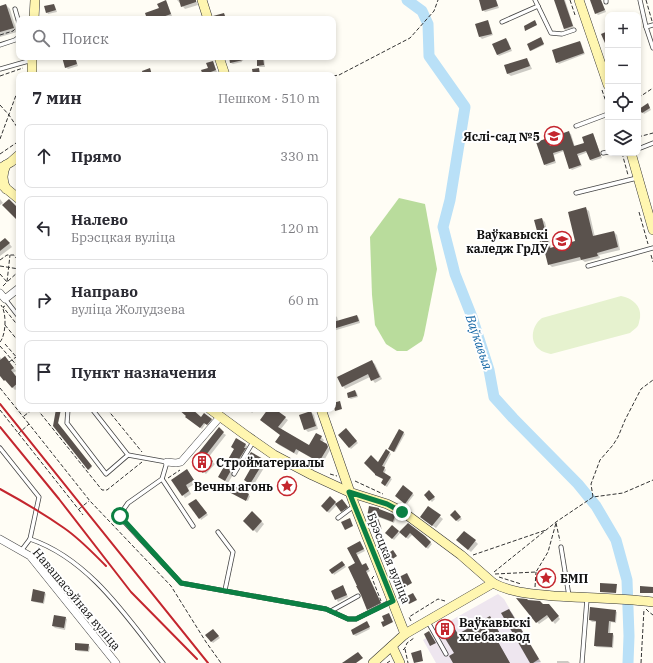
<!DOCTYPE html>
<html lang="ru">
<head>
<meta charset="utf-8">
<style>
  :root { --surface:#fff; --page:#f7f7f7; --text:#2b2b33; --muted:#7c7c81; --line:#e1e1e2 }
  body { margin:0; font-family:"IBM Plex Serif",serif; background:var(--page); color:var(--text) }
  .controls { position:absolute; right:12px; top:12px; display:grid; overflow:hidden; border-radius:8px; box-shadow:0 2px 6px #0003 }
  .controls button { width:36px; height:36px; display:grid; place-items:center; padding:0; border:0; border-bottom:1px solid var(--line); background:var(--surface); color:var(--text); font:20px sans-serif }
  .stop { position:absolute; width:12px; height:12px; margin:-9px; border:3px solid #0b8043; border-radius:50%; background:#fff }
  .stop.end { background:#0b8043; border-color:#fff; box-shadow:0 1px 4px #0008 }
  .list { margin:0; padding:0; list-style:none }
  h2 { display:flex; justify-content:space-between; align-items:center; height:52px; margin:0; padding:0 16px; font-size:17px }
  h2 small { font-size:13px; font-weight:400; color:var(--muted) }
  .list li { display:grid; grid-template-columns:26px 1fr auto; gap:12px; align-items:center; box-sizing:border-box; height:64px; margin:0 8px 8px; padding:0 8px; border:1px solid var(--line); border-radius:8px }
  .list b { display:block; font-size:15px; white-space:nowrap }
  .list p { margin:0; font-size:13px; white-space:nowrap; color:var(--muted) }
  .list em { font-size:13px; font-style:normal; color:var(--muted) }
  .icon { flex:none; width:22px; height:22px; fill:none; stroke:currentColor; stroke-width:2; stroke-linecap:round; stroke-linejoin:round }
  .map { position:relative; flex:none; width:653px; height:663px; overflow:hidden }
  .search { position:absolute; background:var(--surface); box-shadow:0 2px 6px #0003; left:16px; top:16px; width:320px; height:44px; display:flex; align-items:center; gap:10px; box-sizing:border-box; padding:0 14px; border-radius:8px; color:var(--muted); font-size:15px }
  .panel { position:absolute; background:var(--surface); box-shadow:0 2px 6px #0003; left:16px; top:72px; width:320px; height:340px; border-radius:8px }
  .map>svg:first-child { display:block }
  .industrial { fill:#eee6ef }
  .forest { fill:#b9dc9c }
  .pitch { fill:#e6f2cf }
  .shadow { fill:#0003 }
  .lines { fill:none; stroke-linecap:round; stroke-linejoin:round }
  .river { stroke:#b9e0f7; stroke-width:11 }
  .building { fill:#5a524d }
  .lane-casing { stroke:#444; stroke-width:5 }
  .street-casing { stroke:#444; stroke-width:8 }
  .secondary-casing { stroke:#333; stroke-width:10 }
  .path { stroke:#333; stroke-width:1; stroke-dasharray:4 2; stroke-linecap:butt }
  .lane { stroke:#fff; stroke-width:3.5 }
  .street { stroke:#fff; stroke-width:7 }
  .secondary { stroke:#fff6b0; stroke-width:9 }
  .rail { stroke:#c4262e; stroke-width:2 }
  .route { stroke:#0b8043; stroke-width:5 }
  .labels { text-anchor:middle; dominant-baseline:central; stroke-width:4; stroke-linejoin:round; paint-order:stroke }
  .poi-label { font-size:12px; font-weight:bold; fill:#111; stroke:#fff; text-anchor:end }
  .street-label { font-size:12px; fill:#111; stroke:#fff }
  .water-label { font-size:13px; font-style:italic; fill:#1768a6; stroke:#fff }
</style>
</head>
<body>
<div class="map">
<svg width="653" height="663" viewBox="0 0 653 663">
  <rect width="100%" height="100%" fill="#fffdf5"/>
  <path class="industrial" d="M498 594 504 599 541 663H436L423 640 426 638 434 640 440 637 454 628 450 621Z"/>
  <path class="forest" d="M399 198 425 204 437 269 424 335 422 341 407 351H397L386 344 375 325 372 295 370 237Z"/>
  <path class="pitch" d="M621 296C632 298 642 306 640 318 639 321 639 325 637 327 635 329 632 331 630 333L551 354C547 353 542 352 539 349 529 341 532 325 542 318Z"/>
  <g class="shadow">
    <path d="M177 0H196L198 5 185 9Z"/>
    <path d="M480 0H496L499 8 485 12 483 10Z"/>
    <path d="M555 0H565L574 28 566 30 564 29Z"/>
    <path d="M591 0H601L606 12 598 15 596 13Z"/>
    <path d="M166 2 167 3 172 16 165 18 166 19H148L160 9Z"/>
    <path d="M6 5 10 9 17 32 0 37V7Z"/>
    <path d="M53 5 55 6 57 12 48 14 47 12Z"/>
    <path d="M196 16 198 19H187Z"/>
    <path d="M487 21 489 23 493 35 482 39 480 37 476 25Z"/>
    <path d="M506 39 508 41 512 51 499 56 497 54Z"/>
    <path d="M541 39 544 45 531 51V50Z"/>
    <path d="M580 42 581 43 585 54 559 64 557 62Z"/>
    <path d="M60 57H69L74 58 76 60 78 66 68 69 66 67 63 58 62 59Z"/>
    <path d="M230 57H240L242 62 233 64 231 63Z"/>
    <path d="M258 57H264L265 67H260L258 66Z"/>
    <path d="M526 59 529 62 532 69 511 76 508 74 506 66Z"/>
    <path d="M213 62 214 64 217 72 210 74 211 75H204L202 71 209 68Z"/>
    <path d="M258 69 259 75H239L253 72 259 69Z"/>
    <path d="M649 106 651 110 644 114 641 109Z"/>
    <path d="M569 133 571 134 575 147 585 144 593 134 594 136 602 158 592 161 590 160 588 152 578 156 582 166 572 170 570 168 564 151 554 155 556 163 546 166 545 164 547 139 549 141 551 147 562 143Z"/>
    <path d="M0 199 3 203 0 205Z"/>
    <path d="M586 209 589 211 595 237 614 232 617 235 620 250 599 255 600 258 585 262 582 260 552 267 549 264 543 244 541 241 542 219 545 222 551 248 576 242Z"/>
    <path d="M8 242 12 247 0 256V243Z"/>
    <path d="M333 315H334L337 317 338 321 357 316 359 318 360 323 333 331Z"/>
    <path d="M0 357 2 360H7L16 371 13 373 19 381V387L15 390 0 374Z"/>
    <path d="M372 362 375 364 382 379 375 383 370 377 345 389 343 386Z"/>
    <path d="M355 391 357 393 358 397 351 399 349 398 348 393Z"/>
    <path d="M56 409 61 410 58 424 92 467 89 470 54 426 57 410Z"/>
    <path d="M180 409H191L201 418 211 419 213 421 209 426 206 423 202 429 188 418 187 416Z"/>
    <path d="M249 409H256L252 413Z"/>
    <path d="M269 409H273L288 420 281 429 309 446 321 437 324 440 322 443 326 445 330 450 322 464 299 451 297 455 279 445 276 442 281 435 261 420Z"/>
    <path d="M311 412 314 415 318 429 308 432 305 429Z"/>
    <path d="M346 430 358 443 351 449 339 436Z"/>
    <path d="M399 430 405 434 395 452 391 450Z"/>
    <path d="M223 433 226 435 208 458 215 464 206 474 196 466Z"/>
    <path d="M237 440 246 445 249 448 228 483 219 476 235 449Z"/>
    <path d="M390 453 391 454 384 467 386 470 384 474 392 479 387 487 384 485V480L379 464Z"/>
    <path d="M264 461 267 463 253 486 245 480 253 467 246 462Z"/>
    <path d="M189 473 196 483 188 488 191 494 185 498 183 495Z"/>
    <path d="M233 486 250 496 248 501 232 493Z"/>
    <path d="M403 486 414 495 407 504 398 497Z"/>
    <path d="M429 492 435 499 432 502 425 495Z"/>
    <path d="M330 498 337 504 344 502 349 509 343 513 337 505 329 513 322 506Z"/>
    <path d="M197 501 208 515 201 520 200 518Z"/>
    <path d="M429 508 443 519 436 528 424 520Z"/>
    <path d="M379 509 381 510 395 516 396 517 394 523 378 517 382 529 377 531 375 529 372 519 368 517Z"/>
    <path d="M252 512 264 524 257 533 244 521Z"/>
    <path d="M455 512 462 519 458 522 452 515Z"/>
    <path d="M408 524 424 537 432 544 428 549 413 534 408 539 401 532 394 540 387 533 392 526 399 533Z"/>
    <path d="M475 541 478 544 471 552 460 543Z"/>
    <path d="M360 542 365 551 357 555 363 566H367L370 571 367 573 382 605 370 611 368 609 356 564 348 548Z"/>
    <path d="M344 564 346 567 334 575 333 573Z"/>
    <path d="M343 586 348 597 338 602 332 591Z"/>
    <path d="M45 593 46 594 44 604 34 602 32 601Z"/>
    <path d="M543 605 551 608 560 619 555 624 549 617 539 624 537 622Z"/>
    <path d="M509 610 512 613 541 662 532 663Z"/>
    <path d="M615 611 617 612 616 623 611 622 610 634H613L614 636 613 648 596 647 595 645 597 622H592L590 620Z"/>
    <path d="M490 617 503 639 498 642 510 663H454L455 653 445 636 442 638 437 630 458 635Z"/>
    <path d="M65 618 67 619 65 630 55 628 53 626Z"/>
    <path d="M368 624 370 629 356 636 354 635 352 630Z"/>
    <path d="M215 632 220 638 213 643 211 641Z"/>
    <path d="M88 645 90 647 89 652 77 651 76 649Z"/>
    <path d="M557 661H568L570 663H557Z"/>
  </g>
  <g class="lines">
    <path class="river" d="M407 0 422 11 428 24 429 56 465 107 450 200 443 227 455 274 472 317 489 370 494 397 513 418 578 484 596 506 616 540 627 580 629 636 628 663"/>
  </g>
  <g class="building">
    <path d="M166 0 171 14 157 19H147L145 13 159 8 157 4Z"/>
    <path d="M179 0H196V2L181 7Z"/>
    <path d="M479 0H496L498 6 482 11Z"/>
    <path d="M554 0H564L573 26 564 29Z"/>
    <path d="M590 0H601L605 10 595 14Z"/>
    <path d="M6 4 14 28 0 32V6Z"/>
    <path d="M54 4 56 10 46 13 44 6Z"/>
    <path d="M224 13 226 19H214L213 16Z"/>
    <path d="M488 20 492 34 479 37 475 24Z"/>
    <path d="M535 20 537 25 525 31 524 26Z"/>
    <path d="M608 31V50L601 34Z"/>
    <path d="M541 37 544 44 530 51 527 44Z"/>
    <path d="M506 38 511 49 497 55 492 44Z"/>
    <path d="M580 41 584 53 556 63 552 50Z"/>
    <path d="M62 57H75L77 64 65 68Z"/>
    <path d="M229 57H248V59L230 63Z"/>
    <path d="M257 57H263L264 65 257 66Z"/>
    <path d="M527 58 530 66 507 74 504 65Z"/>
    <path d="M213 61 216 70 203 75 201 70 208 68 206 63Z"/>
    <path d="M150 68 152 75H143L142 71Z"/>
    <path d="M259 68 260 75H253L252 69Z"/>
    <path d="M648 103 650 108 642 113 639 109Z"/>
    <path d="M569 131 574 146 584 143 582 137 593 133 601 156 590 160 586 151 577 154 581 165 569 169 563 150 553 153 555 161 544 165 536 142 548 138 550 146 560 143 558 135Z"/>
    <path d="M9 199 19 209V222L2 205Z"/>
    <path d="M586 207 593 236 614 231 618 247 597 253 598 256 581 260 580 257 548 265 542 241 540 242 534 220 542 218 550 248 575 241 568 212Z"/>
    <path d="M5 238 10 243 0 251V242Z"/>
    <path d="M357 315 359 321 333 329V322Z"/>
    <path d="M5 356 14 368 11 370 19 380V382L12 388 5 380 4 381 0 376V360Z"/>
    <path d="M372 360 380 377 371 381 368 374 342 387 337 377Z"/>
    <path d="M355 390 357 396 348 398 347 393Z"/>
    <path d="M340 401 342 409 335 411 333 403Z"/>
    <path d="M56 409H61L58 423 92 466 88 470 53 426Z"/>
    <path d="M178 409H192L201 417 204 413 212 419 207 425 204 423 200 428 185 417 186 416Z"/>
    <path d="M268 409H275L286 417 278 427 309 445 316 433 322 436 320 440 327 444 328 447 319 462 296 449 294 453 275 442 280 435 260 420Z"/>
    <path d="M311 411 316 426 304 430 299 415Z"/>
    <path d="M219 427 224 432 206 455 213 461 203 473 192 463V461Z"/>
    <path d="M346 428 357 441 349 448 338 435Z"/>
    <path d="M399 429 404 432 394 452 388 449Z"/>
    <path d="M236 438 246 444 244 448H246L239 459 238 458 225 481 218 477 234 449 231 447Z"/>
    <path d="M386 449 390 452 382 466 385 467 383 472 391 477 385 486 381 483 383 479 375 475V474L364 463 371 455 378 462Z"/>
    <path d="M251 452 265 460 250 484 244 480 252 466 245 462Z"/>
    <path d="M187 469 194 480 186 485 189 491 182 496 171 480Z"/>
    <path d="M233 485 249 494 246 501 229 492Z"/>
    <path d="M403 485 413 493 405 504 395 496Z"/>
    <path d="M429 490 435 497 429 501 424 495Z"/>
    <path d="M330 496 336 502 327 512 321 506Z"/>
    <path d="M196 499 207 513 199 519 188 504Z"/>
    <path d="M342 499 348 507 341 512 335 504Z"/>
    <path d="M369 506 379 508V509L395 515 393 522 377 516 381 527 374 530 370 518 367 517Z"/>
    <path d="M428 506 441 515 432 526 420 517Z"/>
    <path d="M455 510 461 517 456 521 450 515Z"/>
    <path d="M252 511 262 521 253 531 243 521Z"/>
    <path d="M350 518 353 526 345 530 341 522Z"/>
    <path d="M408 523 425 536 431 542 426 548 410 533 406 538 399 532Z"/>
    <path d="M392 525 399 531 392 539 385 533Z"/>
    <path d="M464 531 476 540 468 550 456 540Z"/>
    <path d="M360 541 364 549 356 553 362 565 366 563 369 569 366 571 381 603 367 610 361 595 356 586H357L348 567 355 563 347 548Z"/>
    <path d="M393 550 397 556 391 560 387 554Z"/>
    <path d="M342 561 345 565 332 574 329 570Z"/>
    <path d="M407 573 412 583 405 587 399 577Z"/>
    <path d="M600 583 617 584 616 593 600 592Z"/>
    <path d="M343 585 347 595 335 600 331 591Z"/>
    <path d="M640 586 653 587V593H640Z"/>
    <path d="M33 589 45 592 43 603 31 601Z"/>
    <path d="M413 593 417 600 409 604 405 597Z"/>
    <path d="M516 598 527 599 528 600 540 601 543 604H549L559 616 552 622 547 615 536 623Z"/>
    <path d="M590 607 616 610 615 622 609 621 608 633H613L612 647 594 646 596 621 589 620Z"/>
    <path d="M509 609 539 659 533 663H530L501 613Z"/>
    <path d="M389 613 393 622 383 627 381 622 384 621 382 616Z"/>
    <path d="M54 615 66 617 64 628 52 626Z"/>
    <path d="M490 616 502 637 497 640 510 663H453L449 656 454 653 443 635 440 637 436 630 450 621 458 634Z"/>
    <path d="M367 621 370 627 353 635 351 630Z"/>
    <path d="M213 629 219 636 211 642 205 635Z"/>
    <path d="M429 631 436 643 430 646 424 634Z"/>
    <path d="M75 643 89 644 88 651 75 650Z"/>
    <path d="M421 650 423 661 414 663 411 653Z"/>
    <path d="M358 652 363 658 356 663H342Z"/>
  </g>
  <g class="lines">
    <g class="lane-casing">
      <g id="lane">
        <path d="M535 0 551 33 562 34 574 30"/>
        <path d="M606 0V2"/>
        <path d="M640 0 646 27 653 48"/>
        <path d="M15 9 19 23"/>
        <path d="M502 22 538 6"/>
        <path d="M646 27 653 25"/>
        <path d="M0 45 15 40 19 37"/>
        <path d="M0 69 32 60"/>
        <path d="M576 126 608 114"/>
        <path d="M638 149 653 143"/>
        <path d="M603 153 608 152"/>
        <path d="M576 193 637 178"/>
        <path d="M588 266 653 248"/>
        <path d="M5 299 19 317"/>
        <path d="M68 409 67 423 106 474 128 455"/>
        <path d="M92 409 128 455 167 462 162 479 128 503 119 516 181 583 326 609 348 619H356L392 601"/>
        <path d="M0 448 39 497 30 539"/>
        <path d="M234 474 253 442"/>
        <path d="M162 479 193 526"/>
        <path d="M338 518 354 506"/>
        <path d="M218 532 233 552 225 590"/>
        <path d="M561 547 569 596"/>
        <path d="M21 551 30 539C89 559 126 616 163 663"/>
        <path d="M331 611 358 596"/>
        <path d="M428 622 446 654"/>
        <path d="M582 663 587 599"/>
      </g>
    </g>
    <g class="street-casing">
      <g id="street">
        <path d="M0 293 5 299 19 288"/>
        <path d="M167 462 176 463 181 462 220 417"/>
        <path d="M0 539 30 556 116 663"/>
      </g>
    </g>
    <g class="secondary-casing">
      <g id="secondary">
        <path d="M202 0 208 19"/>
        <path d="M579 0 608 85"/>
        <path d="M34 19 35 0"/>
        <path d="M219 57 225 75"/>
        <path d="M32 75V57"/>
        <path d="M631 153 653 230"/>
        <path d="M1 168 11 162 19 155"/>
        <path d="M2 185 19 199"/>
        <path d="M6 189C2 180 2 174 6 165"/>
        <path d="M210 409 244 434 274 455 312 475 338 487 349 492 387 504 403 512 461 555 493 583C511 593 534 594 554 596 587 598 620 598 653 602"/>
        <path d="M321 409 353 501 405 634"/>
        <path d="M392 646 400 663"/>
        <path d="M373 663 405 634 493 583"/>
      </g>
    </g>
    <g class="path">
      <path d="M570 0 575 15"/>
      <path d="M646 0 652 21"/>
      <path d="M0 35 13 31 17 27"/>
      <path d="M0 76 23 68"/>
      <path d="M333 76 339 75 410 38 434 11 438 0"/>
      <path d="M602 90 608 108"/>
      <path d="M638 98 653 88"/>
      <path d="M0 105 9 115 19 130"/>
      <path d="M638 137 653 133"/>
      <path d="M0 139 19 87"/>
      <path d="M622 153 628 175"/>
      <path d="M0 154 19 141"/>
      <path d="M639 212 648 244"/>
      <path d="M651 255 653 262"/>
      <path d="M0 260 7 255H14L19 262"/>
      <path d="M0 266 19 269"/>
      <path d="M0 274 7 282 19 271"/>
      <path d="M3 286 7 282 10 255"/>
      <path d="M5 306 3 307 19 327"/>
      <path d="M5 325 19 342"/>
      <path d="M0 342C6 335 7 313 1 305"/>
      <path d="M5 344 19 360"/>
      <path d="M0 346 19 368"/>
      <path d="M9 362 19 355"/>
      <path d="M0 388 29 424"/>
      <path d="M37 409 102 490H107L142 462"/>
      <path d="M107 409 142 452"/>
      <path d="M0 410 83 515"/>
      <path d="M24 416 33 409"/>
      <path d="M18 434 29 424 90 501 171 586 206 642 221 663"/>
      <path d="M330 474 337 476"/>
      <path d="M168 478 180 470"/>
      <path d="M355 481 383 494"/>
      <path d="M593 497 591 484 600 460 613 445 618 437 625 420 641 389 653 380"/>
      <path d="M79 509 89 501"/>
      <path d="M556 523 560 541"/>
      <path d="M473 555 546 530"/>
      <path d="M494 572 556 522 593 497 623 493 653 480"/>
      <path d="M495 574 536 572 548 552 556 523"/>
      <path d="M374 576 372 578 381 601"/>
      <path d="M499 577 521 584"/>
      <path d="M535 587 536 572"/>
      <path d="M646 609 649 612 653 615"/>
      <path d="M411 621 409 617 438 599 445 601"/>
      <path d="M405 649 408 663"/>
      <path d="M403 650 405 648 407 643 414 638"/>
      <path d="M387 663 390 661"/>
      <path d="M641 663 644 609"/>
    </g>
    <use href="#lane" class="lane"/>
    <use href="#street" class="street"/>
    <use href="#secondary" class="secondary"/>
    <g class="rail">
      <path d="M0 404 208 663"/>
      <path d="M0 427 59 499 131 592 197 659"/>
      <path d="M0 489C22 501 44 514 64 528 80 539 93 553 106 566"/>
    </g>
  </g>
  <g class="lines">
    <path class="route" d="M120 516 181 583 326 609 348 619H356L393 601 349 492 387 504 402 512"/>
  </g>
  <defs>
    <g id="school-ring" transform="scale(1)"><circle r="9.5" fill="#fff" stroke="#c4262e" stroke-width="1.5"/><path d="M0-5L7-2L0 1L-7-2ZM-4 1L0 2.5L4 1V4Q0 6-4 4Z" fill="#c4262e"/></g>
    <g id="university-ring" transform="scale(1)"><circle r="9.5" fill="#fff" stroke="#c4262e" stroke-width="1.5"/><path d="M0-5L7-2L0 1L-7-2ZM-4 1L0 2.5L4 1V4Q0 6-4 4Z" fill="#c4262e"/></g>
    <g id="building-ring" transform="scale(1)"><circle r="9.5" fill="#fff" stroke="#c4262e" stroke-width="1.5"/><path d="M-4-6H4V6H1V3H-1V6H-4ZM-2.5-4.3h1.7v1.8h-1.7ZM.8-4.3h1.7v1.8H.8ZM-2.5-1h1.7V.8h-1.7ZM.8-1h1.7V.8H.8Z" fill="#c4262e"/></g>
    <g id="sight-ring" transform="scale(1)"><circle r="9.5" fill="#fff" stroke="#c4262e" stroke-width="1.5"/><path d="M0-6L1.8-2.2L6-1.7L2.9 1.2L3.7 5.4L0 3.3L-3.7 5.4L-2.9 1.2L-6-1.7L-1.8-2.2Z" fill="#c4262e"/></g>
  </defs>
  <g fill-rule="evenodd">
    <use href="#school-ring" x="554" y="136"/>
    <use href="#university-ring" x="562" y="241"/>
    <use href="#building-ring" x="202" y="462"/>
    <use href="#sight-ring" x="287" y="486"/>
    <use href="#sight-ring" x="546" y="578"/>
    <use href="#building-ring" x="445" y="629"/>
  </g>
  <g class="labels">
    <g class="poi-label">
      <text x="540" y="136">Яслі-сад №5</text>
      <text x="548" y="234">Ваўкавыскі<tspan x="548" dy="14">каледж ГрДУ</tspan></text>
      <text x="216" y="462" text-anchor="start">Стройматериалы</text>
      <text x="273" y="486">Вечны агонь</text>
      <text x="560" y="578" text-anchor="start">БМП</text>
      <text x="459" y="622" text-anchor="start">Ваўкавыскі<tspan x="459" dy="14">хлебазавод</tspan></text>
    </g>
    <g class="street-label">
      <text transform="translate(389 558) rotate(68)">Брэсцкая вуліца</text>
      <text transform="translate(77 599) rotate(50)">Навашасэйная вуліца</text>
    </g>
    <g class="water-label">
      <text transform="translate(479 342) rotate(71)">Ваўкавыя</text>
    </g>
  </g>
</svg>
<div class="controls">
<button>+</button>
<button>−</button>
<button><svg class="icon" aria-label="locate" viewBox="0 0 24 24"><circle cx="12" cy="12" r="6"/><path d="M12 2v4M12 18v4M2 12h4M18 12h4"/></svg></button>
<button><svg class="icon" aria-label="layers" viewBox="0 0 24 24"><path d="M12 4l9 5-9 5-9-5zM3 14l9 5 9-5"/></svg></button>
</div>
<div class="stop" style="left:120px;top:516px"></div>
<div class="stop end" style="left:402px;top:512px"></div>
<div class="search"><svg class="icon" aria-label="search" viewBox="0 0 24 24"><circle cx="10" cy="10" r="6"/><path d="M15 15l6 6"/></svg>Поиск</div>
<section class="panel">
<h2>7 мин<small>Пешком · 510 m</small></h2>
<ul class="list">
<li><svg class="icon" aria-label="ahead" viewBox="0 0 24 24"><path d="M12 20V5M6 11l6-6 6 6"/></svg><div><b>Прямо</b></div><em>330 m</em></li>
<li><svg class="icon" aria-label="left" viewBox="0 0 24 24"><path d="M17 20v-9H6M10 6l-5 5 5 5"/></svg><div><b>Налево</b><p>Брэсцкая вуліца</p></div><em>120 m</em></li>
<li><svg class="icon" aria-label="right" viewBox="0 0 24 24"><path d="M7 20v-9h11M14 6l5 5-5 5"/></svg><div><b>Направо</b><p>вуліца Жолудзева</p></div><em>60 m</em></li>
<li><svg class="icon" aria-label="arrive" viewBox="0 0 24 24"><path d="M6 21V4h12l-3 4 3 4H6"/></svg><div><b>Пункт назначения</b></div></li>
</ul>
</section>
</div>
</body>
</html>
